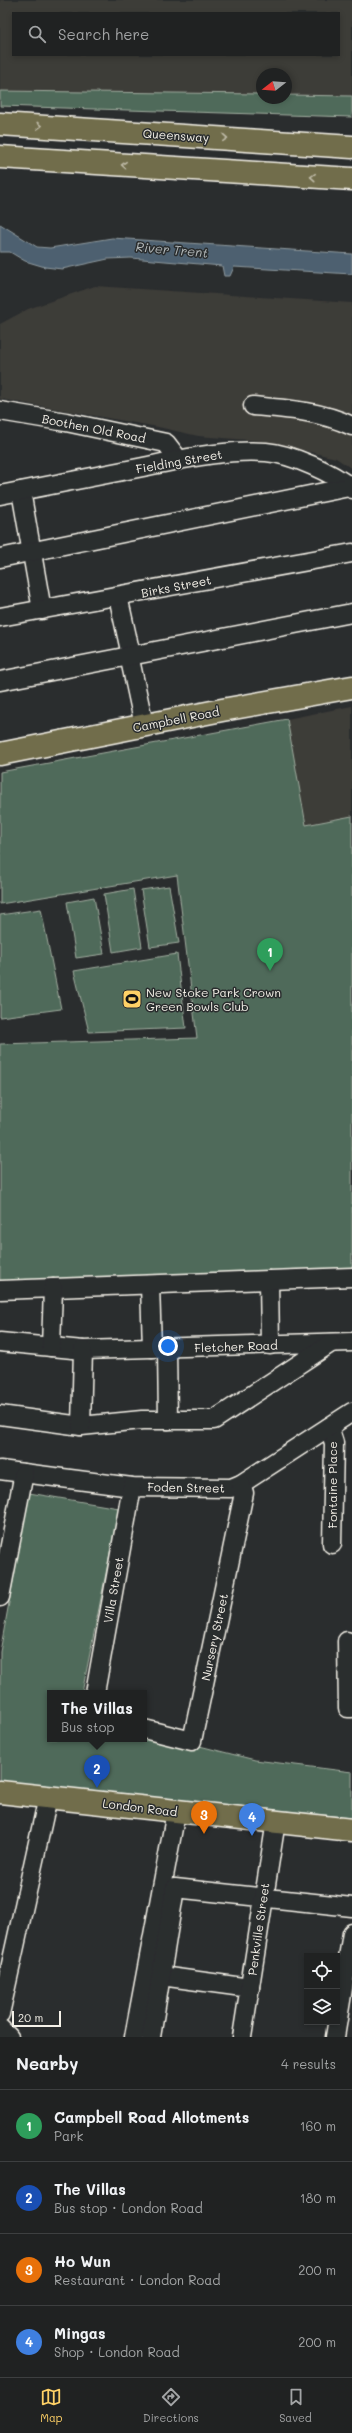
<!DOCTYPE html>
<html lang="en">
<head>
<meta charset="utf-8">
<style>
  :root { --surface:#202222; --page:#2d2f2f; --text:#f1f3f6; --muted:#a2a4a5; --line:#3d3f40; --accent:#ffd166 }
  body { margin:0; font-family:Mali,sans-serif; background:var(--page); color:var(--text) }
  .controls { position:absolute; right:12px; bottom:12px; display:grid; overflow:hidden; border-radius:0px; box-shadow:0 2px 6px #0003 }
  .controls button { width:36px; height:36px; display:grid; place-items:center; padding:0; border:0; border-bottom:1px solid var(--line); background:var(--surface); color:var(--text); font:20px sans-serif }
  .compass { position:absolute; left:256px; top:68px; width:36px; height:36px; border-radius:50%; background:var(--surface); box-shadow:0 2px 6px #0003; rotate:253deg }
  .scale { position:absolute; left:12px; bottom:10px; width:49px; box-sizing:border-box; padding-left:4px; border:2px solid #f4f1e8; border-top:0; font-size:11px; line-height:14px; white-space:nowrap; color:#f4f1e8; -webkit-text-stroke:3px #2a2d2e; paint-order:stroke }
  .you { position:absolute; left:168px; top:1346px; width:14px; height:14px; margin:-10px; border:3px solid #fff; border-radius:50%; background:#1a73e8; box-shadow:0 0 0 6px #1a73e833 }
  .badge { display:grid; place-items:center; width:26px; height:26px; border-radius:50%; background:var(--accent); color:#fff; font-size:13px; font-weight:700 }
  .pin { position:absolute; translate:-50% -33px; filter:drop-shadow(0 1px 2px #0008) }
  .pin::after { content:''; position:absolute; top:21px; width:14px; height:12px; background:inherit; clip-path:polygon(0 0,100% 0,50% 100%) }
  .popup { position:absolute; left:47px; top:1690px; width:100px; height:52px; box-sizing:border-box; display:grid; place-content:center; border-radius:0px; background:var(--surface); filter:drop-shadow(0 1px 3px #0005); font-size:13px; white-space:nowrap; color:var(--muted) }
  .popup b { font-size:15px; color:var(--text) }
  .popup::after { content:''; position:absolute; left:50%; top:100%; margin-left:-8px; border:8px solid transparent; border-top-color:var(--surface) }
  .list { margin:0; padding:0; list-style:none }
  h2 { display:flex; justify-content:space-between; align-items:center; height:52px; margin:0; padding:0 16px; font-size:17px }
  h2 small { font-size:13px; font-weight:400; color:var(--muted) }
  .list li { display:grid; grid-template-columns:26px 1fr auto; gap:12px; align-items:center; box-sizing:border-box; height:72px; padding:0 16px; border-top:1px solid var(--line) }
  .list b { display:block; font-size:15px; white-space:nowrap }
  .list p { margin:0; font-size:13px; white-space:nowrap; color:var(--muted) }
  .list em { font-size:13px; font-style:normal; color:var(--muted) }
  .icon { flex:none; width:22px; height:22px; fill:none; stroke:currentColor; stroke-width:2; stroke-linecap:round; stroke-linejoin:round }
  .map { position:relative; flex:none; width:352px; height:2037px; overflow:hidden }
  .search { position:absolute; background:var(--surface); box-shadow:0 2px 6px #0003; left:12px; right:12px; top:12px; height:44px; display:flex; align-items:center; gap:10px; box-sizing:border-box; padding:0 14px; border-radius:0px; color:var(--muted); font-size:15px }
  .sheet { height:340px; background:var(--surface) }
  nav { display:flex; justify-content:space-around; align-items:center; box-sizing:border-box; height:56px; border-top:1px solid var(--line); background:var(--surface); font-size:11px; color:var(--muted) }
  nav a { display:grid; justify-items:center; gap:2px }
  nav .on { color:var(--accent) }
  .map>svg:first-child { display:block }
  .built { fill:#3d3c38; fill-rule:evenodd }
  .green { fill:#506b5a; stroke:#a2aea1 }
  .water { fill:#4d6170; stroke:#909ba0 }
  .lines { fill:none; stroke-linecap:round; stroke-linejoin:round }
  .minor-casing { stroke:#f4f1e8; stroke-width:21 }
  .major-casing { stroke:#f4f1e8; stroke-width:25 }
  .highway-casing { stroke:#f4f1e8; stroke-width:25 }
  .minor { stroke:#2a2d2e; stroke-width:18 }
  .major { stroke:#716d4b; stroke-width:22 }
  .highway { stroke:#716d4b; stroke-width:22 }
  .oneway { stroke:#c0bca9 }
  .labels { text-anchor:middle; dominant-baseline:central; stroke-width:3; stroke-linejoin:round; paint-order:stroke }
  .street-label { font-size:12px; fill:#f4f1e8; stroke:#2a2d2e }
  .poi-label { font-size:12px; fill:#f4f1e8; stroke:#2a2d2e; text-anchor:start }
  .water-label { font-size:13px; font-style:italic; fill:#b1b7b8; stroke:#2a2d2e }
</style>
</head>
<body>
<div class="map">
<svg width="352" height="2037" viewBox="0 0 352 2037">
  <rect width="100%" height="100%" fill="#2a2d2e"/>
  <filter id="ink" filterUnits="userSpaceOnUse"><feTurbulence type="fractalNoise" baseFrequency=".025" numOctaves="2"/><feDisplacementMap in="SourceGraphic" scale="8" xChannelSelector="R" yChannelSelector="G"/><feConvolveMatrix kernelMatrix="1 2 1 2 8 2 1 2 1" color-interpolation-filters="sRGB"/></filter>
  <g filter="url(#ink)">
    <g class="built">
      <path d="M0 0H352V96L286 95V74H262V94L0 91ZM13 13H339V55H13Z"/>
      <path d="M95 286 352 303V469L336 458 262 441 198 436 158 427 0 399V324L28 309Z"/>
      <path d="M352 706V816L306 825 287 719Z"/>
    </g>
    <g class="green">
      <path d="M0 91 262 94V98H286V95L352 96V117L0 106Z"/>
      <path d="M287 719 306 825 352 816V1272L0 1285V1044L197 1038 177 875 0 904V772Z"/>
      <path d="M169 886 179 943 150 947 141 890Z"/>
      <path d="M133 889 142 947 113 952 104 894Z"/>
      <path d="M94 897 104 954 76 958 67 902Z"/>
      <path d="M41 909 61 1009 0 1017V915Z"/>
      <path d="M177 954 186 1028 89 1032 74 971Z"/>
      <path d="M29 1493 119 1508 82 1693H50V1739H144V1732L255 1760 352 1772V1818L0 1781V1652Z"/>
    </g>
    <path class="water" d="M0 224 37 247 50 248 112 238 352 254V274L234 267 230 276H224L222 266 131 258 108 259 62 269 45 267 25 261 10 252H0Z"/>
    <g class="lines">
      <g class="minor-casing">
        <g id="minor">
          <path d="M253 406C287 409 321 411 352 426"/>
          <path d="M0 411 66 422 166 443 179 460"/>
          <path d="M21 491 42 610"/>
          <path d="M0 495C48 486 95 476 143 467 183 459 226 449 266 452 291 454 334 473 352 489"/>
          <path d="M0 558 349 487 352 484"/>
          <path d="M118 596 131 655"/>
          <path d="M0 617 352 553"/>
          <path d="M129 655 144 725"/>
          <path d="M0 681 352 613"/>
          <path d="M269 1280 270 1345"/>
          <path d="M150 1285 152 1348"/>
          <path d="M0 1290 352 1277"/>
          <path d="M0 1342 83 1350 352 1342"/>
          <path d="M51 1347 53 1288"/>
          <path d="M167 1348 168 1420"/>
          <path d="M0 1415 81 1426 142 1420H214L331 1343"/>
          <path d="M81 1426 83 1350"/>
          <path d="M329 1427 334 1443 332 1544"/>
          <path d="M0 1470 132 1487 231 1488 241 1484 352 1412"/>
          <path d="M0 1597 24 1473"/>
          <path d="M347 1641 348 1708H352"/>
          <path d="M95 1693 132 1487"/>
          <path d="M144 1729 192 1741 244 1493 241 1484"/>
          <path d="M161 1976 250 1988"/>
          <path d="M0 2014 48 1797"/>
          <path d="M0 2028 9 2037"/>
          <path d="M134 2037 176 1812"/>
          <path d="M151 2037 175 1888 352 1907"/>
          <path d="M242 2037 276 1821"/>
          <path d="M335 2037 352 1933"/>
        </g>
      </g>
      <g class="major-casing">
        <g id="major">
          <path d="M0 754 222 710 352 687"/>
          <path d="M0 1792 352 1830"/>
        </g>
      </g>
      <g class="highway-casing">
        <g id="highway">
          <path d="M0 124 352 147"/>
          <path d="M0 157 352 179"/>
        </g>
      </g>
      <use href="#minor" class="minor"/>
      <use href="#major" class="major"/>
      <use href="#highway" class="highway"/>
    </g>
    <defs><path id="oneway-chevron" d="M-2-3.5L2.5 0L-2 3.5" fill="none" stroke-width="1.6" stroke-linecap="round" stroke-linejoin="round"/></defs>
    <g class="oneway">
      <use href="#oneway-chevron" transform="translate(39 126) rotate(3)"/>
      <use href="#oneway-chevron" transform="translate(225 138) rotate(4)"/>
      <use href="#oneway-chevron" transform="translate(124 165) rotate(-176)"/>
      <use href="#oneway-chevron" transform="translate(313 177) rotate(-176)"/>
    </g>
  </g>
  <defs>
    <g id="stadium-square" transform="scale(1)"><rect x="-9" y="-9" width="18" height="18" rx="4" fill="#ffd166" stroke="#2a2d2e"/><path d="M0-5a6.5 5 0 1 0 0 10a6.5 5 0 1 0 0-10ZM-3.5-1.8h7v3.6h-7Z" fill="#111"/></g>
  </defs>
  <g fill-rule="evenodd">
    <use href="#stadium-square" x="132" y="999"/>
  </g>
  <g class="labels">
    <g class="street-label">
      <text transform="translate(176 135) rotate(4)">Queensway</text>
      <text transform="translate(94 428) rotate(11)">Boothen Old Road</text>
      <text transform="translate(179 461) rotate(-10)">Fielding Street</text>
      <text transform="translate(176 586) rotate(-11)">Birks Street</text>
      <text transform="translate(176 719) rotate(-11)">Campbell Road</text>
      <text transform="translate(236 1346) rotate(-2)">Fletcher Road</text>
      <text transform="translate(332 1485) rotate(-90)">Fontaine Place</text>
      <text transform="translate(186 1487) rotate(1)">Foden Street</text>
      <text transform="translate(113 1590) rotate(-80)">Villa Street</text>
      <text transform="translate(214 1637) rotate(-78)">Nursery Street</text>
      <text transform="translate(140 1807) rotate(7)">London Road</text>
      <text transform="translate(258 1929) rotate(-82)">Penkville Street</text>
    </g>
    <g class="poi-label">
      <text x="146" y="992">New Stoke Park Crown<tspan x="146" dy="14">Green Bowls Club</tspan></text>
    </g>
    <g class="water-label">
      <text transform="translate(172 249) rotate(5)">River Trent</text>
    </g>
  </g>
</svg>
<div class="controls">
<button><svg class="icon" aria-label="locate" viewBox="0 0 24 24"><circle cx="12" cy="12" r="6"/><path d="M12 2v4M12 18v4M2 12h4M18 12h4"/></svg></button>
<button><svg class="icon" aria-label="layers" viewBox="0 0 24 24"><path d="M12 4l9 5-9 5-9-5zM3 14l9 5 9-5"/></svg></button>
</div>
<svg class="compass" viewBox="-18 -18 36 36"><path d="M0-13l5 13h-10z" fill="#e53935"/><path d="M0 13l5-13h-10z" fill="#a2a4a5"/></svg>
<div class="scale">20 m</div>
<div class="you"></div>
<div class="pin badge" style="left:270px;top:971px;background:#2e9e5b">1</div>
<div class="pin badge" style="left:97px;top:1788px;background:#1a4fb4">2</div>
<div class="popup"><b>The Villas</b>Bus stop</div>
<div class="pin badge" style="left:204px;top:1834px;background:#e8710a">3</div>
<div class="pin badge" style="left:252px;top:1836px;background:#3f7fe0">4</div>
<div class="search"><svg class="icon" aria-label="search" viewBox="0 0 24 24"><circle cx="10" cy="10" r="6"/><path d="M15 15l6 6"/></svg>Search here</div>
</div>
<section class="sheet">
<h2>Nearby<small>4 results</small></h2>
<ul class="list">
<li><span class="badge" style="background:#2e9e5b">1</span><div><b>Campbell Road Allotments</b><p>Park</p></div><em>160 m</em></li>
<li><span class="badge" style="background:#1a4fb4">2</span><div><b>The Villas</b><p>Bus stop · London Road</p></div><em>180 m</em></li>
<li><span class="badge" style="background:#e8710a">3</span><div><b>Ho Wun</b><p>Restaurant · London Road</p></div><em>200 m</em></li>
<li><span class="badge" style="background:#3f7fe0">4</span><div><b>Mingas</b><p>Shop · London Road</p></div><em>200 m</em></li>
</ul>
</section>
<nav>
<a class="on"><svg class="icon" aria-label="map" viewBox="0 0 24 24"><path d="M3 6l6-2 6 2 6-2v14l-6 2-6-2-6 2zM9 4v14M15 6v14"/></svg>Map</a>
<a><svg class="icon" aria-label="directions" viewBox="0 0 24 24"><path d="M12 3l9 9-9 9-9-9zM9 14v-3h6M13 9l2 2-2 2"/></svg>Directions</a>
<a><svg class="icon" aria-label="saved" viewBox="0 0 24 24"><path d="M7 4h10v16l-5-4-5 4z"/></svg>Saved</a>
</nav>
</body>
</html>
